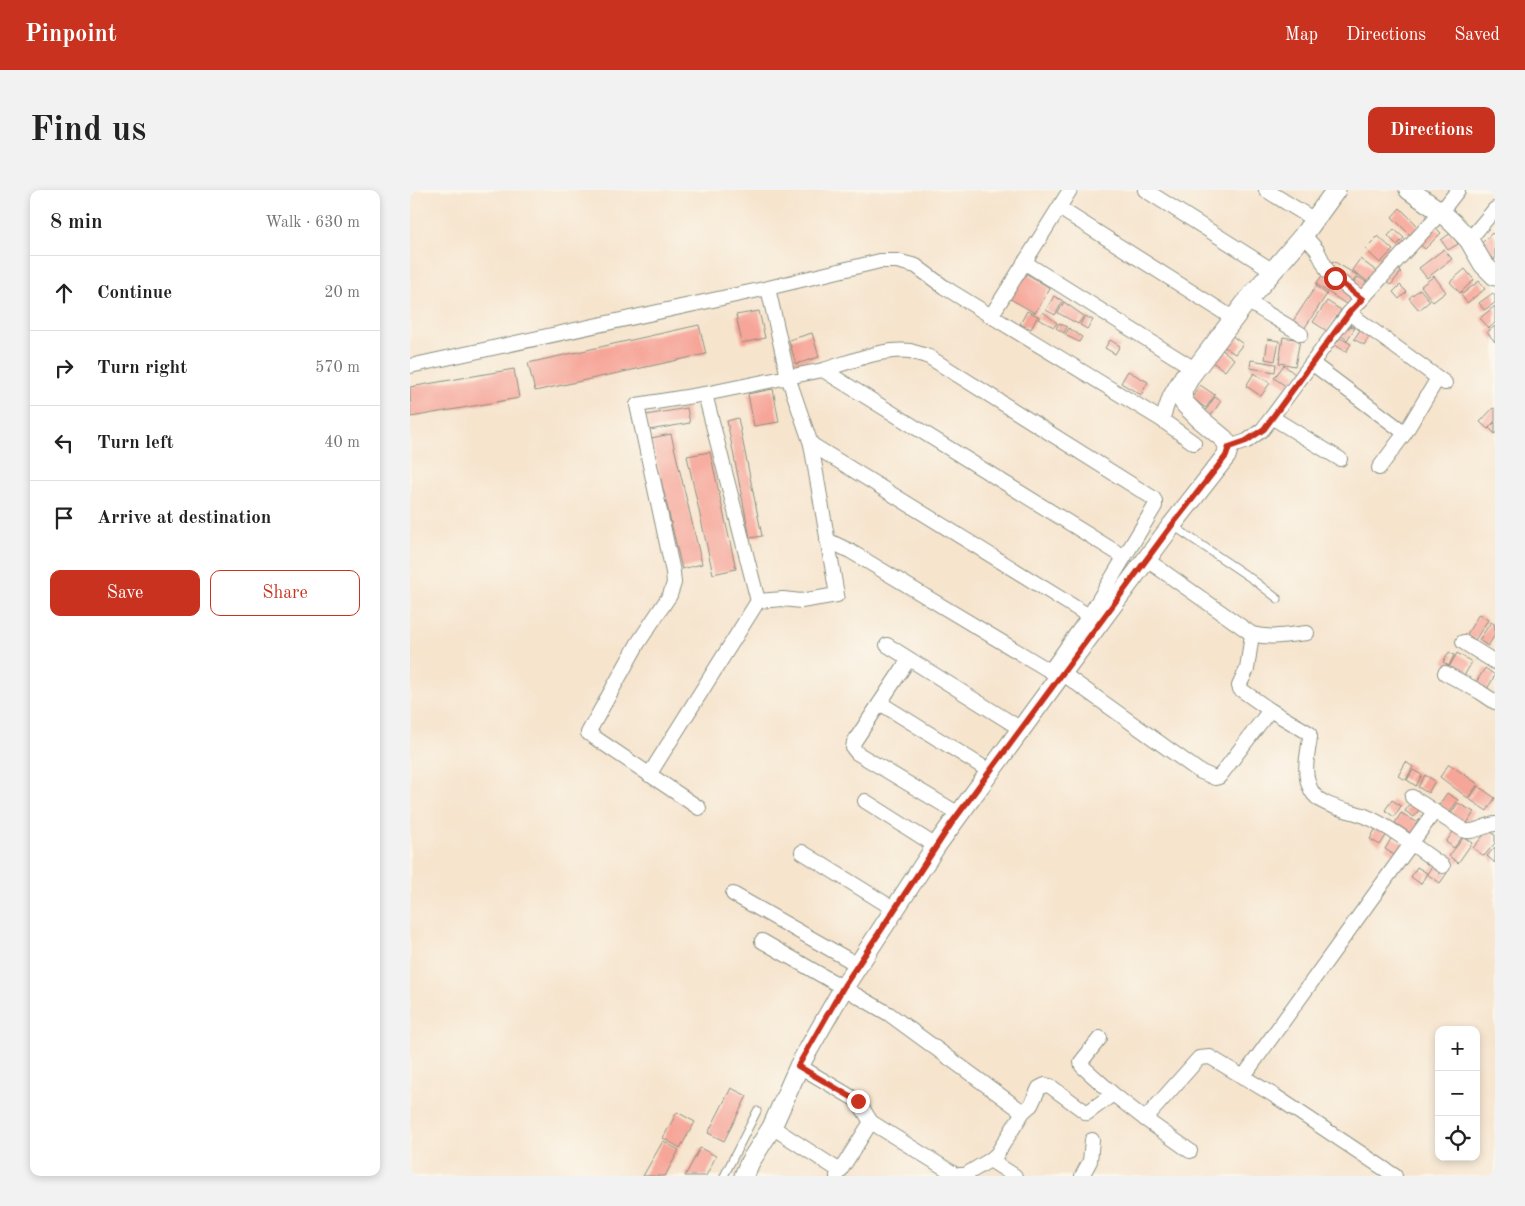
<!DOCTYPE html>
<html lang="en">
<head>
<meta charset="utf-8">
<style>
  :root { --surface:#fff; --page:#f2f2f2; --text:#222; --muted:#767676; --line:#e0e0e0; --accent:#c8321e }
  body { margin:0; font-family:"Old Standard TT",serif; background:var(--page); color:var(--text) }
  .controls { position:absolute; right:15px; bottom:15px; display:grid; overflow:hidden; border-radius:10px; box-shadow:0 2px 8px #0003 }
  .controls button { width:45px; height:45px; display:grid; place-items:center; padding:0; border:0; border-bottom:1px solid var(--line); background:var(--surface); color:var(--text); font:25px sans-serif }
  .stop { position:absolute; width:15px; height:15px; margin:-11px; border:4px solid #c8321e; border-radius:50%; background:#fff }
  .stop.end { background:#c8321e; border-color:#fff; box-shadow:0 1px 5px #0008 }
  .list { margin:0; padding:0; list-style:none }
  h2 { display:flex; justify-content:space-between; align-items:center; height:65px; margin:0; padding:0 20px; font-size:21px }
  h2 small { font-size:16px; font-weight:400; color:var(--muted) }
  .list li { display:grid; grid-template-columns:32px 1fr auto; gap:15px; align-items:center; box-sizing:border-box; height:75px; padding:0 20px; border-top:1px solid var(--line) }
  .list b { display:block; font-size:19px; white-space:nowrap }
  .list em { font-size:16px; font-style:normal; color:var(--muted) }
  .actions { display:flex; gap:10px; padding:15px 20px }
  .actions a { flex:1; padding:11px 0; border:1px solid var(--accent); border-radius:10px; text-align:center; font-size:18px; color:var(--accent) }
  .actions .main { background:var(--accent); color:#fff }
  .icon { flex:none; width:28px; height:28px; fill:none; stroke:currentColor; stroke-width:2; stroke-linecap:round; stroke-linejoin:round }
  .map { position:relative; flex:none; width:1085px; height:986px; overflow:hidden; border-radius:10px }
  header { display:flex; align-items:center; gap:30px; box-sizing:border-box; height:70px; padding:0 25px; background:var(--accent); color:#fff }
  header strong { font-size:24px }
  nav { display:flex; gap:28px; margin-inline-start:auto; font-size:18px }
  .intro { display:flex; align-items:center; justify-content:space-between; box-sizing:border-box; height:120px; padding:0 30px }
  h1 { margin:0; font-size:35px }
  .button { padding:12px 22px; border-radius:10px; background:var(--accent); color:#fff; font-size:18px; font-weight:700 }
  main { display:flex; gap:30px; padding:0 30px }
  aside { flex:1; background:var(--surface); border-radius:10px; box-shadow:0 2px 8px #0003 }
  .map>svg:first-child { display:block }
  .building { fill:#f6a699 }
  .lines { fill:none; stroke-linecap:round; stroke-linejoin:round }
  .lane-casing { stroke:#8a9080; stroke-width:9 }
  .street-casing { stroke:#8a9080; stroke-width:16 }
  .secondary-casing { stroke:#8a9080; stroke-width:21 }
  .lane { stroke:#fff; stroke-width:7 }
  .street { stroke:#fff; stroke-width:14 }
  .secondary { stroke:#fff; stroke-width:19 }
  .route { stroke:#c8321e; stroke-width:6 }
</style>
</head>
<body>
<header>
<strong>Pinpoint</strong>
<nav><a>Map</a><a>Directions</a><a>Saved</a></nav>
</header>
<div class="intro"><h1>Find us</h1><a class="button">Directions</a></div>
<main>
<aside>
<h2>8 min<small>Walk · 630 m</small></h2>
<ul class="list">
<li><svg class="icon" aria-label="ahead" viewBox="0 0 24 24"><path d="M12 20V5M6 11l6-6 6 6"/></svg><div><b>Continue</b></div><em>20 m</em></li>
<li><svg class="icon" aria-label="right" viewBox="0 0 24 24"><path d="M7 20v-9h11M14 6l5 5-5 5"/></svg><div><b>Turn right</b></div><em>570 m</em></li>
<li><svg class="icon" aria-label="left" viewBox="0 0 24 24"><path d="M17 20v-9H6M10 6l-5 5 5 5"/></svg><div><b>Turn left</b></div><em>40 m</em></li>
<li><svg class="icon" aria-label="arrive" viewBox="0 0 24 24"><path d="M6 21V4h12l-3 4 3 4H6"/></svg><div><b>Arrive at destination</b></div></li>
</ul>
<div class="actions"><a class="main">Save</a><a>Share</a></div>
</aside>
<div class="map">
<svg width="1085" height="986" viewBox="0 0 1085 986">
  <rect width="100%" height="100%" fill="#fbf7ec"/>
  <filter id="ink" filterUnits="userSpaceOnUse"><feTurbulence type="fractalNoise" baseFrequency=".02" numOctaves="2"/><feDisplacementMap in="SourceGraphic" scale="10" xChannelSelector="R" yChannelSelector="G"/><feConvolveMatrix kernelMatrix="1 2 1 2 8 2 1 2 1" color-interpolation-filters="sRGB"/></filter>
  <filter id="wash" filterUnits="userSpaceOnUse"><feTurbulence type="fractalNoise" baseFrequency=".0096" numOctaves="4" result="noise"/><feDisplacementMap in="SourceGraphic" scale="20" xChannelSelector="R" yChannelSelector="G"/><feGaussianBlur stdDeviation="1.12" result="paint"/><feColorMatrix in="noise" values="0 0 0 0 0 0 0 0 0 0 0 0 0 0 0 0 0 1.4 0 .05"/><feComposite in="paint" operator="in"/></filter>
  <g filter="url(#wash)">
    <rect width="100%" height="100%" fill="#f6e4cd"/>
    <g id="blocks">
      <g class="building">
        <path d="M990 18 1010 38 1001 46 982 27Z"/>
        <path d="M1023 35 1031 43 1015 59 1007 52Z"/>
        <path d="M984 39 994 48 987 55 978 46Z"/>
        <path d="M1041 43 1048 54 1038 60 1031 50Z"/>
        <path d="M1082 43 1085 46V69L1084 70 1069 56Z"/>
        <path d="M968 46 983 60 970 73 955 59Z"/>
        <path d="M1034 59 1042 69 1017 88 1009 78Z"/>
        <path d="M950 69 969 83 961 94 942 80Z"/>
        <path d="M923 71 947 85 941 96 929 89 933 82 929 87 917 80Z"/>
        <path d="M984 76 991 82 981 95 974 89Z"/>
        <path d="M1055 79 1064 90 1050 103 1040 92Z"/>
        <path d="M612 81 640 98 625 123 597 107Z"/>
        <path d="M913 84 943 104 936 114 906 94Z"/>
        <path d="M1024 86 1036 102 1023 112 1011 96Z"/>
        <path d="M948 87 958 93 952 104 941 97Z"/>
        <path d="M1069 91 1075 99 1057 113 1051 105Z"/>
        <path d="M990 95 997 102 989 109 983 102Z"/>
        <path d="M906 96 917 104 894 139 883 131Z"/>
        <path d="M1010 99 1020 111 1009 120 999 108Z"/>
        <path d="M1083 103 1085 106V113L1074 120 1069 113Z"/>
        <path d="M644 106 653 111 645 125 636 120Z"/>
        <path d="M917 111 931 120 917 141 903 132Z"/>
        <path d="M654 112 674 126 668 134 648 123Z"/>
        <path d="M1085 116V133L1079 138 1070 128Z"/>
        <path d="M349 121 355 148 332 153 326 125Z"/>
        <path d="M617 121 628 126 621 139 610 134Z"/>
        <path d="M633 122 647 133 644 137 628 129Z"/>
        <path d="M675 126 683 130 677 139 670 135Z"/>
        <path d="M649 133 657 137 654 143 646 138Z"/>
        <path d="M938 133 941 135 938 139 941 136 945 138 937 150 930 145Z"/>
        <path d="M954 134 963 140 954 155 944 149Z"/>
        <path d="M289 135 296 164 125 201 118 173Z"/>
        <path d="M1085 136V152L1077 142Z"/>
        <path d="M659 138 672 147 669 152 655 145Z"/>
        <path d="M402 143 409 167 386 174 379 150Z"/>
        <path d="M821 145 833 154 825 164 813 156Z"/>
        <path d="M873 147 890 150 885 176 869 173Z"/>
        <path d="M930 148 941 154 936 162 925 155Z"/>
        <path d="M858 149 869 151 865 171 855 169Z"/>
        <path d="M700 150 710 156 705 164 695 158Z"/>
        <path d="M810 158 824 169 815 181 801 171Z"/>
        <path d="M841 170 866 174 865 182 840 178Z"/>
        <path d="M874 175 886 185 877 197 864 188Z"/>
        <path d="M104 179 109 208 1 227 0 197Z"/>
        <path d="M718 181 738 192 731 205 711 193Z"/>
        <path d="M844 183 860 193 851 206 836 196Z"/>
        <path d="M790 195 805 205 796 218 782 208Z"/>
        <path d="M363 199 369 232 344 236 338 204Z"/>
        <path d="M805 207 811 211 800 227 794 223Z"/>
        <path d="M277 218 280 233 239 240 236 225Z"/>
        <path d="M1083 218 1085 219V231L1078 239 1070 232Z"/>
        <path d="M328 228 352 346 340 348 317 231Z"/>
        <path d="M1085 232V244L1079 238Z"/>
        <path d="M261 244 292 374 272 379 241 248Z"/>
        <path d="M300 262 326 379 303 384 277 266Z"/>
        <path d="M1069 424 1078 430 1065 450 1057 444Z"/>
        <path d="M1081 432 1085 435V445L1078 456 1069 450Z"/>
        <path d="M1039 462 1044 465 1039 476 1033 472Z"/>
        <path d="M1047 463 1062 472 1054 486 1039 477Z"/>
        <path d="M1075 478 1085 485 1076 501 1065 494Z"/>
        <path d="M996 572 1003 577 996 590 988 586Z"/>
        <path d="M1039 574 1068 594 1058 608 1030 587Z"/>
        <path d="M1003 580 1012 585 1006 596 997 590Z"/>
        <path d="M1015 585 1025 591 1018 603 1008 597Z"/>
        <path d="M1068 596 1085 608 1077 621 1059 609Z"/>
        <path d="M1037 603 1048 610 1038 625 1027 618Z"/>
        <path d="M982 610 991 616 984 627 975 620Z"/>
        <path d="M1003 610 1012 616 1004 627 995 621Z"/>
        <path d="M1048 613 1064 622 1055 637 1039 627Z"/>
        <path d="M991 623 1010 634 1003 645 985 633Z"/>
        <path d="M966 638 977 644 970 655 960 649Z"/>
        <path d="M1044 640 1053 646 1044 658 1036 652Z"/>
        <path d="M1078 640 1085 645V653L1074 666 1063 658Z"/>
        <path d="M982 647 996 655 989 668 975 659Z"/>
        <path d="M1054 647 1062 653 1048 673 1039 666Z"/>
        <path d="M1085 657V673L1077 666Z"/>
        <path d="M1024 673 1032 678 1028 685 1032 680 1037 683 1030 693 1017 684Z"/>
        <path d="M1007 677 1017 683 1011 694 1001 687Z"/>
        <path d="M321 898 337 906 314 951 298 943Z"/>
        <path d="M267 922 285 932 270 958 253 948Z"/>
        <path d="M253 951 269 960 255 986H233Z"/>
        <path d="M290 958 306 966 296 986H275Z"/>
      </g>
    </g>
  </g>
  <g filter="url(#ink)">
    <use href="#blocks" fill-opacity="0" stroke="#8a9080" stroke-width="1"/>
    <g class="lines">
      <g class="lane-casing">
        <g id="lane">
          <path d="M762 335 842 389 868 409"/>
          <path d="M314 986 347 921"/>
        </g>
      </g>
      <g class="street-casing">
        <g id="street">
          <path d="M735 0 857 77"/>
          <path d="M856 0 898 26"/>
          <path d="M649 18 818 125"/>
          <path d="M892 47 900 52 907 60 918 82 952 109"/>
          <path d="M1059 50 1085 19"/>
          <path d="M614 72 778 175"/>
          <path d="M358 98 378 187 295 204 348 411 373 409 391 411 427 405 401 254 378 187 413 180 714 367"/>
          <path d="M837 111 891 144"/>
          <path d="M939 123 1035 193"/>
          <path d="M581 126 752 230 784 253"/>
          <path d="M903 174 995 243 1028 188"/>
          <path d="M0 176 358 98 470 71H487L506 76 534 97 581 126 660 0"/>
          <path d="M413 180C438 173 474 157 500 161 507 163 513 165 519 167L743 308 745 311V316L679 426 640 481 440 361 417 350"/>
          <path d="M863 228 930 269"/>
          <path d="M752 230 760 206 772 185"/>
          <path d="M401 254 679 426"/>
          <path d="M819 257 837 251 853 239 939 123 1031 22 1048 0"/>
          <path d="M969 278 995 243"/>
          <path d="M737 370 842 444C860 449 878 445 897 443"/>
          <path d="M842 444 837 479 829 496 830 499 860 520 899 543 900 547C898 565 892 582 901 600 909 617 940 620 955 626 981 637 1010 660 1033 676"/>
          <path d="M1053 452 1085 472"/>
          <path d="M477 455 611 539"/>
          <path d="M499 469 444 552 443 558 447 563 549 624"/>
          <path d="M652 483 789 581 805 588 809 587 813 582 860 520"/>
          <path d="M1035 483 1070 502 1085 512"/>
          <path d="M470 513 581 582"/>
          <path d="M239 585 348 411"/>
          <path d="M1002 607 1055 641C1065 643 1075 635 1085 634"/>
          <path d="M455 611 526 656"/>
          <path d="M289 618 178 543 228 453 260 405 264 393 263 382 227 215 295 204"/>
          <path d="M392 662 484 719"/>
          <path d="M323 704 448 775"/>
          <path d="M352 751 479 824 613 922"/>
          <path d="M690 848 671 872 672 876 703 904"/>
          <path d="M389 876 448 911 461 932 546 985H555L580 970 587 964 613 922 621 915 629 898 635 895 640 896 677 923 703 904 735 929 780 961"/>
          <path d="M833 887 1024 622"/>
          <path d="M735 929 789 868 800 867 865 906 985 986"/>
          <path d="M362 937 430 981 427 986"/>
          <path d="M580 970 605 986"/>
          <path d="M430 981 461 932"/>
          <path d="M672 986 680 971 682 950"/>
        </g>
      </g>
      <g class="secondary-casing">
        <g id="secondary">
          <path d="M999 0 1031 22 1045 35 1059 50 1073 74 1085 86"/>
          <path d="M334 986 340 972 362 937 389 876 434 797 526 656 652 483 762 335 816 266 819 257 814 249 790 229 776 215 773 211 772 201 781 185 837 111 892 47 926 0"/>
        </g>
      </g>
      <use href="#lane" class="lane"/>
      <use href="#street" class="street"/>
      <use href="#secondary" class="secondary"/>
    </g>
  </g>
  <g class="lines" filter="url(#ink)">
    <path class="route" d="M448 911 388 876 434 796 541 634 762 335 816 266 819 257 836 251 854 239 939 123 952 109 925 88"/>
  </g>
</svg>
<div class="controls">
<button>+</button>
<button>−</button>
<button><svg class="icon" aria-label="locate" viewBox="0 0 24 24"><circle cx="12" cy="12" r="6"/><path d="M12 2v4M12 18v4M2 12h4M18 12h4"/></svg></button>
</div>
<div class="stop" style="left:925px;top:88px"></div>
<div class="stop end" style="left:448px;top:911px"></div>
</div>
</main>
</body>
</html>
